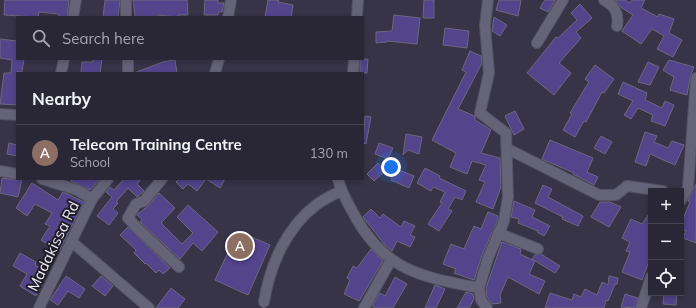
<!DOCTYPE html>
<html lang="en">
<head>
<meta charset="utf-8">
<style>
  :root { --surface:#292736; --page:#353342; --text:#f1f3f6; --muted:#a5a5ad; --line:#454451; --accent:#d93025 }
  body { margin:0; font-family:Mulish,sans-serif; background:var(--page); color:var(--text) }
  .controls { position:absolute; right:12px; bottom:12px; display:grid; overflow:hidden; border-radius:0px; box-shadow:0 2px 6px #0003 }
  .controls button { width:36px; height:36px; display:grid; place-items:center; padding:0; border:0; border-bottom:1px solid var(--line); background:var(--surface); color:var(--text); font:20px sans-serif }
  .you { position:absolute; left:391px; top:167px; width:14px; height:14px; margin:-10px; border:3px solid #fff; border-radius:50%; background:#1a73e8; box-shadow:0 0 0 6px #1a73e833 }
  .badge { display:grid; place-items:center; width:26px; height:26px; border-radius:50%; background:var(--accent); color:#fff; font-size:13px; font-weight:700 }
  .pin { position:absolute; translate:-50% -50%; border:2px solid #fff; box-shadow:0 1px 4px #0006 }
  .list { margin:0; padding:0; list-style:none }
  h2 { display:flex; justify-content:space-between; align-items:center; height:52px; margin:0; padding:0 16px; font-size:17px }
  h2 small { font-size:13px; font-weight:400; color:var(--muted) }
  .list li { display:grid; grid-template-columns:26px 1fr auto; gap:12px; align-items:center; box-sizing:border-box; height:56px; padding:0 16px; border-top:1px solid var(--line) }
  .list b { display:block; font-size:15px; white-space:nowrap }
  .list p { margin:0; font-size:13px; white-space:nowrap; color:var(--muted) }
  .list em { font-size:13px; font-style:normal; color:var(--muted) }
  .icon { flex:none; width:22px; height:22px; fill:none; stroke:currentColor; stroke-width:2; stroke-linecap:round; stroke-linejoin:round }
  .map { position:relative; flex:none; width:696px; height:308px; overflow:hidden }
  .search { position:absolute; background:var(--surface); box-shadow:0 2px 6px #0003; left:16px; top:16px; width:348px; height:44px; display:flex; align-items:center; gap:10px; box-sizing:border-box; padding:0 14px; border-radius:0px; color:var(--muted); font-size:15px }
  .panel { position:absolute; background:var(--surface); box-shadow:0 2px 6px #0003; left:16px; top:72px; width:348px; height:108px; border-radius:0px }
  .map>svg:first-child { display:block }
  .building { fill:#53448c; stroke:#6b687e }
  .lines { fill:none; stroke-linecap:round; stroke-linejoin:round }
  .minor-casing { stroke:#535261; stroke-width:12 }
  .minor { stroke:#656378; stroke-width:10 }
  .labels { text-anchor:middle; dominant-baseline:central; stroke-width:4; stroke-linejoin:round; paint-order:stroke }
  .street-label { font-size:15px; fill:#ebeaf6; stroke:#1e1d26 }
</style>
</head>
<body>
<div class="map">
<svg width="696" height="308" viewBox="0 0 696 308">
  <rect width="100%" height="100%" fill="#373448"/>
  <g class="building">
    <path d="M5 0H69L67 17H59V14L39 12 38 17 4 15Z"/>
    <path d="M105 0H120L118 17H103Z"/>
    <path d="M133 0H187L188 15H178V17L158 15V17H135Z"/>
    <path d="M205 0H218V3H224L222 12H219L218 15H204Z"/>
    <path d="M268 0H279L278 2 293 5 291 17H265Z"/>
    <path d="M424 0H434V18H423Z"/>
    <path d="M499 0H521L518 16 496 10Z"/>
    <path d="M545 0H555L548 12 540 8Z"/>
    <path d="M615 0H625L630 3 632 0H645L641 8 658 17 659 14 674 19 669 33 682 40 673 57 657 49 664 36 652 29 641 44 622 31 633 15 622 8Z"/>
    <path d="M580 4 592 18 576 32 581 38 559 63 571 73 554 95 527 73 556 37 558 38 577 20 571 13Z"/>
    <path d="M394 15 420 18 417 44 387 41V42L376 43V32L392 31Z"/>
    <path d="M494 17 507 25 500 36 492 31Z"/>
    <path d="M445 28 469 31 467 48 443 45Z"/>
    <path d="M0 39 17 41V59H24L22 72H17V105L0 104 4 73H11L12 60 0 58Z"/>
    <path d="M470 51 481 56 482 63 458 109 475 116V120L491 130 481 153 500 158 501 187 493 209 476 202 485 182 479 180 486 165 472 161 467 174 450 167 456 153 432 140 466 72 462 70Z"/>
    <path d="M93 59H102L100 73H81L82 62H93Z"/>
    <path d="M360 59H368L367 73H360Z"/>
    <path d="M175 60 177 73H134L163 62Z"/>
    <path d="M669 60 694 67 690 77 687 95 670 90 674 77 663 70Z"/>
    <path d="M648 62 659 67 650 85 638 82Z"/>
    <path d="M595 65 614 79 604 93 602 92 586 122 584 121 575 137 563 130 572 114 570 113 589 82 585 79Z"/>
    <path d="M623 82 647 93 645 100 662 108 665 101 674 105 665 126 651 121 653 115 638 108 631 119 624 115 633 101 618 94Z"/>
    <path d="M515 111 524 129 514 135 505 116Z"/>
    <path d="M365 116 371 117 366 144 363 143Z"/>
    <path d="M645 132 657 136 654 142 668 148 672 141 684 145 675 165 650 154 646 166 635 162Z"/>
    <path d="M406 134 422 137 419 154 408 150 403 155Z"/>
    <path d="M601 136 612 142 605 154 594 148Z"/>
    <path d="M550 140 593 158 587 172 598 177 594 185 573 174 574 173 542 159Z"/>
    <path d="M9 143 17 145V156L7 154Z"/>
    <path d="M379 143 393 148 388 159 375 154Z"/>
    <path d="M378 163 385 171 374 181 367 174Z"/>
    <path d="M425 168 440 176 439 178 466 191 462 200 455 197 448 209 452 211 439 231 428 224 442 203 440 202 445 192 433 187 431 191 417 183Z"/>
    <path d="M396 169 414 176 409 188 391 180Z"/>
    <path d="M2 178 16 180 22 179 18 197 0 193Z"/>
    <path d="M72 179H100L90 190 71 181Z"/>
    <path d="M124 179H141L137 184 144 191 137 197 128 188 116 202 118 203 113 209 118 213 109 225 97 216 112 197 106 192 110 187 114 190Z"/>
    <path d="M179 179H206L197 191 188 184 183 189 176 182Z"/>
    <path d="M206 179H225L220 188Z"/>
    <path d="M32 183 58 200 63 192 84 202 59 251 41 240 50 226 45 224 52 213 35 204 27 216 16 208Z"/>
    <path d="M696 184V243L683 238 686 231 681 229V224L690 202 688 201Z"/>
    <path d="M543 185 552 189 548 197 583 216 578 226 562 219 563 217 535 203Z"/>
    <path d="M159 193 175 208 161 223 182 244 193 233 177 217 188 205 218 232 202 251 193 243 180 259 140 222 142 219 137 215 139 213 149 205Z"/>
    <path d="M514 201 535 210 532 217 550 226 544 236 537 232 538 231 518 223 519 219 511 217Z"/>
    <path d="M600 202H610L621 207 609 227 591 217Z"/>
    <path d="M371 209 380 218 383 214 401 227 404 221 415 226 410 235 415 237 410 247 397 241 392 251 385 245 363 217Z"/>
    <path d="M651 211V256L642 280 622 272 630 252 626 251 630 242 622 238 631 219 642 224Z"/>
    <path d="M488 212 498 216V219L482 255 474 280 454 273 456 269 443 264 451 244 464 249 474 226 481 229Z"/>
    <path d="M128 227 170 268 163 274 159 270 156 273 146 263 145 264 134 253 136 250 120 235Z"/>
    <path d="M238 231 270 245 248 295 215 280Z"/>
    <path d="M502 242 521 249 520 254 535 261 529 274 545 281 539 294 508 277 500 295 501 303 492 304 487 297 486 288Z"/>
    <path d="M371 249 383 261 359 301 344 294 350 280 347 278 353 266 357 268Z"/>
    <path d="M20 253 36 262 35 265 45 271 40 281 43 283 36 296 20 286 27 274 13 266Z"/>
    <path d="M541 254 560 266 555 273 532 259 535 255Z"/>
    <path d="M66 276 85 289 79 298 68 291 58 305 50 300Z"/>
    <path d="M101 276 113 286 105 296 92 286Z"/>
    <path d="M609 276 618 278 617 284H615L608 301 606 300 604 308H545L550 293 572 300 574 294 581 297 585 289 597 295 602 282 608 285Z"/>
    <path d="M395 277 407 284 393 308H375L372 306 380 293 385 296Z"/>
    <path d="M435 285 445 289 436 308H425Z"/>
    <path d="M171 288 185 299 178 308H156Z"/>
    <path d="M466 292 473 294 474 299 469 308H457Z"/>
    <path d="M664 293H677L676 305 663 304Z"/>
    <path d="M625 294 638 298 635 308 621 307Z"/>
  </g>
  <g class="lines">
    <g class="minor-casing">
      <g id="minor">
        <path d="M126 0V17"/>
        <path d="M604 0C615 6 619 13 617 26"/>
        <path d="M73 17 76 0"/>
        <path d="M228 17 231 0"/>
        <path d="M357 17 358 0"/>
        <path d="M537 43 563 0"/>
        <path d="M128 59V73"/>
        <path d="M61 73 64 59"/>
        <path d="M215 73 219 59"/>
        <path d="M353 73 354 59"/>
        <path d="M0 114 17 115"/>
        <path d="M508 149 599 195H616L627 186 663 191"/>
        <path d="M0 171 17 174"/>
        <path d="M42 179 77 190 92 199"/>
        <path d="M162 179 144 201 136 204 128 218 138 229 179 267"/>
        <path d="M338 179C341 193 349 205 356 218 387 272 423 277 479 288L481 300 487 308"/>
        <path d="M681 200 688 188 696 78"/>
        <path d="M498 233 538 249"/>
        <path d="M72 242 149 308"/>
        <path d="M479 288 488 258 504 221 508 197 506 133 480 113 489 73 485 26 488 0"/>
        <path d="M264 302C270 265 286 228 316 205 324 199 333 195 341 191"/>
        <path d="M39 308 92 199 108 179"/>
        <path d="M364 308 391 260"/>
        <path d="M641 308 651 277"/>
      </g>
    </g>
    <use href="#minor" class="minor"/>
  </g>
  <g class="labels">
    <g class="street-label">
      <text transform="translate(53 246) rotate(-64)">Madakissa Rd</text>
    </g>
  </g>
</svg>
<div class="controls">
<button>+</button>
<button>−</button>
<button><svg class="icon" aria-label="locate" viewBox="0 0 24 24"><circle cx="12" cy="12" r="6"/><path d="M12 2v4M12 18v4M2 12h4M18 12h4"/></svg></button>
</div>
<div class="you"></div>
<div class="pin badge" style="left:240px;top:246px;background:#8d6e63">A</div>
<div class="search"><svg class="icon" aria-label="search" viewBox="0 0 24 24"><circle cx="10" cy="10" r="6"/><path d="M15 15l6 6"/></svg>Search here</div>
<section class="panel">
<h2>Nearby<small></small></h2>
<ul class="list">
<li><span class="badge" style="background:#8d6e63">A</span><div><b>Telecom Training Centre</b><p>School</p></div><em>130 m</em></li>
</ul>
</section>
</div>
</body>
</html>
